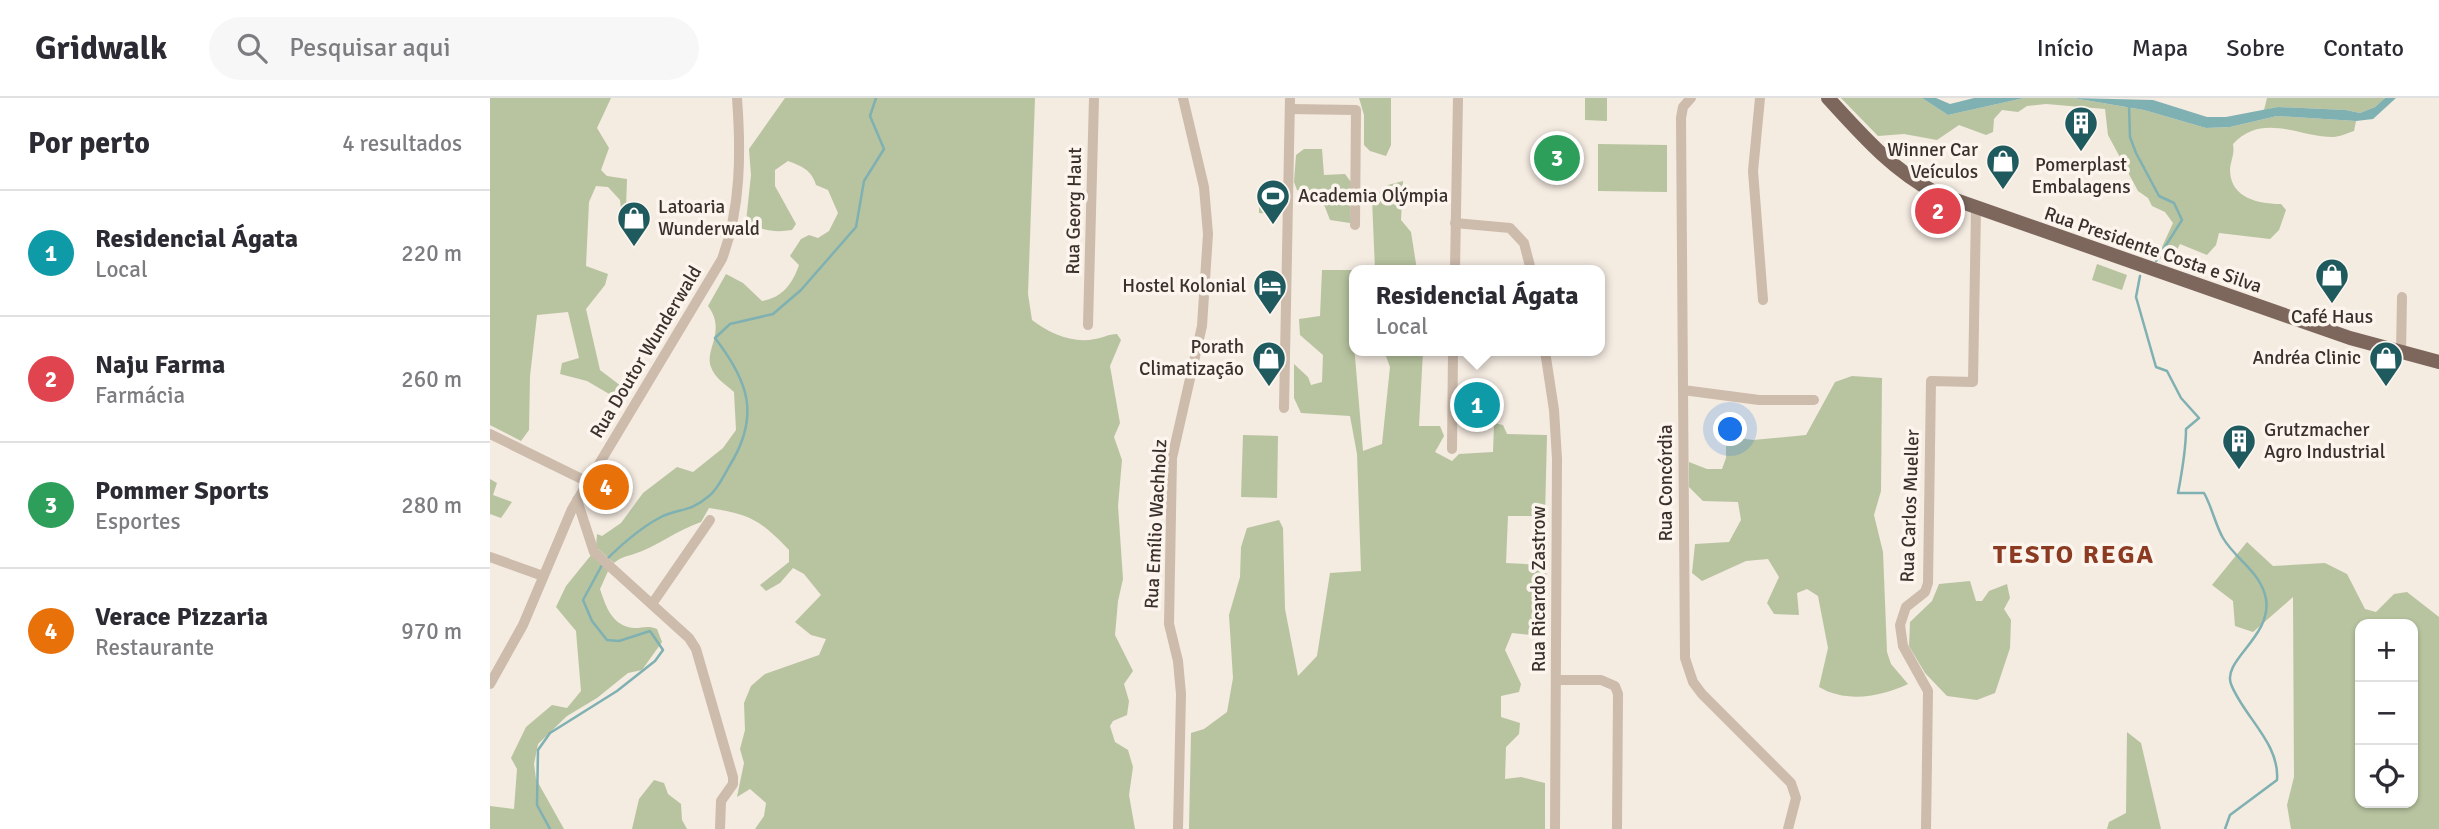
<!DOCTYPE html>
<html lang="pt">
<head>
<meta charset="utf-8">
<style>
  :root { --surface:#fff; --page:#f7f7f7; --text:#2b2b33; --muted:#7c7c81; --line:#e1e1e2; --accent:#1f5a5e }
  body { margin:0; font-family:Signika,sans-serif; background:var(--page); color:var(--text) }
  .controls { position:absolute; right:21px; bottom:21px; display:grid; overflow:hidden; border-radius:14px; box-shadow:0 2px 5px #0004 }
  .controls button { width:63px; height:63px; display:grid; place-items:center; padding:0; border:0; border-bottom:2px solid var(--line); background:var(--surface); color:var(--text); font:35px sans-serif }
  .you { position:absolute; left:1241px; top:332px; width:24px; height:24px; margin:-18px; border:5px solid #fff; border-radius:50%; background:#1a73e8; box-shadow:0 0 0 10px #1a73e833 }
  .badge { display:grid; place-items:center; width:46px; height:46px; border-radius:50%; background:var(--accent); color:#fff; font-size:23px; font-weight:700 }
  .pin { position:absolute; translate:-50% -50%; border:4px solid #fff; box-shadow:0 2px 7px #0006 }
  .popup { position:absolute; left:859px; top:167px; width:256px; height:91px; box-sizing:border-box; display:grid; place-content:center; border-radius:14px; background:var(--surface); filter:drop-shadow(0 2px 5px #0005); font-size:23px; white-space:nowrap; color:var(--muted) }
  .popup b { font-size:26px; color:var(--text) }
  .popup::after { content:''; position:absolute; left:50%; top:100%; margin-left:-14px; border:14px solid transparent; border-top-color:var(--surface) }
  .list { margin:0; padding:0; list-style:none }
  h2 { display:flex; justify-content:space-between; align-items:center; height:91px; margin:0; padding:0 28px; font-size:30px }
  h2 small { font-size:23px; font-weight:400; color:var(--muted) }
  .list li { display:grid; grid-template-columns:46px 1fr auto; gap:21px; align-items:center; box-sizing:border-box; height:126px; padding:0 28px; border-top:2px solid var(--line) }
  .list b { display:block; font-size:26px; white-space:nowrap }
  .list p { margin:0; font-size:23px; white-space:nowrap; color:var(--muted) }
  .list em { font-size:23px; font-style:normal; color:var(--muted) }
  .icon { flex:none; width:38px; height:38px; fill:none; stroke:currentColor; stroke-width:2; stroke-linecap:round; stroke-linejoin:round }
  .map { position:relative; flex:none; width:1949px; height:731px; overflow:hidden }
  header { display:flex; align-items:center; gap:42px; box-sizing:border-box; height:98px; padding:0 35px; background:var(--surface); border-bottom:2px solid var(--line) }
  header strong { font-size:33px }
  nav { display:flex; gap:38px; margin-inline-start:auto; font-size:24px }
  .search { width:490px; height:63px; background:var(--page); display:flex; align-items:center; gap:18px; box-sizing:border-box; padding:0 24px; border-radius:38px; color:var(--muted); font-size:26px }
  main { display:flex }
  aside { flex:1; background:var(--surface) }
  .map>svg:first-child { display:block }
  .green { fill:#b8c4a0; fill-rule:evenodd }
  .water { fill:#7fb0b2 }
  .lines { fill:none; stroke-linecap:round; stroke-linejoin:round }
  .stream { stroke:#7fb0b2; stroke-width:2.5 }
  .minor { stroke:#cdbbac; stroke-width:10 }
  .major { stroke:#7d675c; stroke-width:14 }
  .labels { text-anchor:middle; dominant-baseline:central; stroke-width:7; stroke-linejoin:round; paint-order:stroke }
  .poi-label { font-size:19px; fill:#3b302b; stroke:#fbf5ee; text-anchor:end }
  .street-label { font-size:19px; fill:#3b302b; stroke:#fbf5ee }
  .district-label { font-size:26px; font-weight:bold; letter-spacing:2px; fill:#8c3b22; stroke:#fbf5ee }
</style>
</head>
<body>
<header>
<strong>Gridwalk</strong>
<div class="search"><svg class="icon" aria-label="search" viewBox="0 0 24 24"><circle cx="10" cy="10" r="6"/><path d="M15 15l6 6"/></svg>Pesquisar aqui</div>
<nav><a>Início</a><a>Mapa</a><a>Sobre</a><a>Contato</a></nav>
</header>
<main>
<aside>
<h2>Por perto<small>4 resultados</small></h2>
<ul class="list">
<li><span class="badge" style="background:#0f9aa8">1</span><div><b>Residencial Ágata</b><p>Local</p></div><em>220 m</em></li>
<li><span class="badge" style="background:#e0444e">2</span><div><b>Naju Farma</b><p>Farmácia</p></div><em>260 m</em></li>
<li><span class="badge" style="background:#2e9e5b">3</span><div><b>Pommer Sports</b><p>Esportes</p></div><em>280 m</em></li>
<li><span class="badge" style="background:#e8710a">4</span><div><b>Verace Pizzaria</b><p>Restaurante</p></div><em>970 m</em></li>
</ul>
</aside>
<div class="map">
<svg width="1949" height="731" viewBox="0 0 1949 731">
  <rect width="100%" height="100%" fill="#f4ebe1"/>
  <g class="green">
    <path d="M0 0H121L107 30 119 50 111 72 117 78 137 81 136 110 131 111 130 102 118 89 106 88 99 104 96 168 118 176 115 187 96 211 110 272 131 288 126 300 97 283 70 276 72 265 89 260 78 214 47 217 40 278 39 332 31 343 0 327Z"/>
    <path d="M295 0H545L538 196 542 222C559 235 583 246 605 241 613 240 618 236 627 236L631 242 620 268 630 325 624 339 632 362 628 408 633 481 628 503 625 537 643 573 634 586 639 603 637 617 623 623 620 628 625 644 638 652 643 669 639 697 645 731H265L274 718 276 705 260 691 247 699 254 665 250 651 255 632 254 605 261 588 275 576 329 557 336 541 321 537 305 524 331 497 314 476 303 470 290 485 276 493 270 487 299 464V452C271 422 259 416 219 410L211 424C187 432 166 449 144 456 135 459 131 459 124 465L106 449 107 436 112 438 131 425 153 395 187 369 203 374 233 350 246 332 244 294C235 286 225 280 221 269 214 252 237 233 218 208L236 176 253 185 272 203C292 200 303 185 309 167L300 158 311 141 319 137 328 140 339 133 348 115 338 92 326 87C322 72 311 68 298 63L285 72V88L306 126 302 132C284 135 271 132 256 124L261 77 259 51Z"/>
    <path d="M869 0H901V47L896 58 880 53 874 47V17Z"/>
    <path d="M1095 0H1117V23L1095 22Z"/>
    <path d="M1351 0H1432L1458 17 1534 0H1583L1654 12 1716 30 1740 29 1787 18 1866 23 1864 33C1858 35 1849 39 1843 39 1810 39 1772 14 1743 46 1745 57 1740 63 1740 73 1741 101 1770 106 1791 106L1796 112 1789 132 1780 141 1729 135 1726 147 1717 157 1690 146 1681 163 1667 160 1683 125 1675 114 1662 108 1658 100 1648 93 1618 37 1615 11 1556 6 1537 8 1528 14 1512 12 1504 21 1503 34 1496 37 1469 27 1447 42 1414 36 1388 38Z"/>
    <path d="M1777 0H1895L1885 9 1870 15 1856 12 1788 9 1774 12Z"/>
    <path d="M1108 46 1177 47V94L1108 93Z"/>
    <path d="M814 51H832L834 77 855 76 861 84 860 125 840 122 833 104 807 92 804 84 806 57Z"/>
    <path d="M913 83 911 122 921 134 927 172H885L882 100 898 87Z"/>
    <path d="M769 104H788V116L769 115Z"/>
    <path d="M1607 166 1637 177 1632 192 1602 182Z"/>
    <path d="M832 172H862L864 247 873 353 892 346 900 269 894 253H933L929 328H950L954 338 945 354 962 363 969 356 1003 354 1004 325 1013 327 1017 336 1057 337 1055 418H1018L1016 465 1054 467 1058 482 1052 538 1022 535 1015 552 1031 586 1029 594 1011 598V619L1030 625 1029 636 1016 649 1015 681 1031 679 1055 685V731H699L701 635 714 631 737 614 743 580 739 517 750 479 751 449 757 430 789 422 793 430 795 511 808 578 827 558 840 475 871 473 867 356 860 318 811 315 804 300V266L818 279 821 287 832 284 833 257 810 237 809 221 830 218Z"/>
    <path d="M1362 278 1392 280 1391 393 1384 417 1393 454 1397 554 1401 566 1418 586C1391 599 1356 605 1329 589L1338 550 1328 498 1317 491 1307 495 1309 517 1284 516 1277 505 1289 479 1278 461 1256 463 1212 483 1202 475 1205 446 1239 444 1251 422 1248 404 1213 403 1199 389V364L1217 371H1232L1236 360V338L1263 342 1316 337 1345 284Z"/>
    <path d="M753 337 788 338 787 400 751 399Z"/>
    <path d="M0 381 7 385 3 397 22 404 11 420 0 416Z"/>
    <path d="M1757 444 1783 468 1835 465 1857 476 1875 511 1886 514 1904 496 1917 494 1949 519V731H1801L1797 707 1804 679 1803 499 1763 534 1745 528 1743 503 1722 487ZM1870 526H1923V705H1870Z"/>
    <path d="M102 456 119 471 110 491C116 509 122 528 144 530 153 530 158 527 167 531L172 544 152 572 138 575 107 600 77 618 48 646 44 666 46 681 74 731H0V708L24 711 27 671 21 660 36 629 62 607 77 610 91 593 86 533 66 509 76 488Z"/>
    <path d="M1480 483 1486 503H1492L1499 493 1517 486 1520 500 1514 511 1521 522 1520 550 1505 595 1487 602 1457 598 1435 575 1419 548 1420 524 1442 503 1449 486Z"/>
    <path d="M1637 634 1651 645 1671 731H1617L1619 724 1636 715Z"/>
    <path d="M164 682 174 685 178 696 191 706 192 722 197 731H142L149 701Z"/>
  </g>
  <g class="water">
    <path d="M1432 0H1446L1460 6 1484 0H1534L1458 17Z"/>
    <path d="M1583 0 1663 2 1717 19H1736L1788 9 1856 12 1870 15 1885 9 1895 0H1906L1883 21 1866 23 1787 18 1740 29 1716 30 1654 12Z"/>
  </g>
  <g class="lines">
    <g class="stream">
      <path d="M1639 7 1640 39 1646 55 1669 98 1684 105 1692 122 1666 163"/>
      <path d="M1650 178 1646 199 1666 269 1677 273 1691 300 1709 320 1696 331C1696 352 1692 374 1688 395H1714C1722 409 1725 426 1733 440 1746 462 1771 474 1776 501 1782 539 1732 562 1741 586 1753 618 1790 645 1787 682L1740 717 1735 731"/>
      <path d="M116 462C133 445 150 430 171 419 189 410 199 415 219 398 228 391 234 377 240 367 270 318 259 284 225 240L240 226 283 216 311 192 366 129 374 83 394 51 380 18 386 0"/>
      <path d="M60 731 47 707 48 652 60 635 127 593 165 563 173 552 160 533 129 543 117 542 102 523 93 502 112 467"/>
    </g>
    <g class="minor">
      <path d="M1201 0 1193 9 1191 20 1195 560 1203 584 1212 596 1301 685 1306 700 1298 731"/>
      <path d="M1270 0 1263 73 1273 202"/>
      <path d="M800 11 866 12 865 127"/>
      <path d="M965 125 1020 130 1034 145 1041 172"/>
      <path d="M193 132 240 134"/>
      <path d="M965 172 968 0"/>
      <path d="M598 227 604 0"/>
      <path d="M1055 253 1064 312 1067 361 1065 731"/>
      <path d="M1911 255 1912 199"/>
      <path d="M1193 292 1269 302H1324"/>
      <path d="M794 310 800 0"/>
      <path d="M0 336 98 384"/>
      <path d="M962 351 963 253"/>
      <path d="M87 402 104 454 199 540 206 551 243 679V686L231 703 230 731"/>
      <path d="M0 459 53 478"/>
      <path d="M162 506 220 422"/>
      <path d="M1066 582H1111L1125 588 1128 596 1127 731"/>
      <path d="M0 586 33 527 82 411 232 161C251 110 251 54 247 0"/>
      <path d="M688 731 691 596 688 563 679 526 682 360 712 228 718 136 714 89 693 0"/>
      <path d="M1436 731 1438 593 1413 548 1410 527 1416 509 1435 494 1438 485 1441 283 1483 284 1486 111"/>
    </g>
    <path class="major" d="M1338 0C1371 36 1402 72 1446 95L1860 240 1949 264"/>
  </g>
  <defs>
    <g id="building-pin" transform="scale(1.75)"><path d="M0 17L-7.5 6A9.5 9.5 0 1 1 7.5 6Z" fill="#1f5a5e" stroke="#fbf5ee"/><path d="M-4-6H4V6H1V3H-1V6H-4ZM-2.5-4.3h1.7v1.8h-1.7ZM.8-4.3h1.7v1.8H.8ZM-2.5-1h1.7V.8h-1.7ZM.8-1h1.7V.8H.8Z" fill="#fff"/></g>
    <g id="shop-pin" transform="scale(1.75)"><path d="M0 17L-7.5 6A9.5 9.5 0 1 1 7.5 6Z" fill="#1f5a5e" stroke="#fbf5ee"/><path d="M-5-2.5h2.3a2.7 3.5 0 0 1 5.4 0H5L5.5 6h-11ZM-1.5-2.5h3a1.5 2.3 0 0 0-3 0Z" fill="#fff"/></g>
    <g id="stadium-pin" transform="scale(1.75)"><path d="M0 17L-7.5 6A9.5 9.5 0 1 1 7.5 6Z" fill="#1f5a5e" stroke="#fbf5ee"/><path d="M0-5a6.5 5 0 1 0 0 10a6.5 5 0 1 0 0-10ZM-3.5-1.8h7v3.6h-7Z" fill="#fff"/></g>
    <g id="hotel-pin" transform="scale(1.75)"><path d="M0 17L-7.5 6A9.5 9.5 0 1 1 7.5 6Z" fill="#1f5a5e" stroke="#fbf5ee"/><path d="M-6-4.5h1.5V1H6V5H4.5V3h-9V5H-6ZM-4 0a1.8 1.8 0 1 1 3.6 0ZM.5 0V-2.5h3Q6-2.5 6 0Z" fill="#fff"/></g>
  </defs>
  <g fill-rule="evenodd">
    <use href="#building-pin" x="1591" y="25"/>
    <use href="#shop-pin" x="1513" y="63"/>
    <use href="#stadium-pin" x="783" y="98"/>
    <use href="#shop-pin" x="144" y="120"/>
    <use href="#shop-pin" x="1842" y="177"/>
    <use href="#hotel-pin" x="780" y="188"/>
    <use href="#shop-pin" x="779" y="260"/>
    <use href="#shop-pin" x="1896" y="260"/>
    <use href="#building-pin" x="1749" y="343"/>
  </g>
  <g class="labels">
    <g class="poi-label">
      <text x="1488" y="52">Winner Car<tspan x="1488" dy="22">Veículos</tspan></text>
      <text x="1591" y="67" text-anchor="middle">Pomerplast<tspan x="1591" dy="22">Embalagens</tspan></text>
      <text x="808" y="98" text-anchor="start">Academia Olýmpia</text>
      <text x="168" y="109" text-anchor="start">Latoaria<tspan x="168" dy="22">Wunderwald</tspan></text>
      <text x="756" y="188">Hostel Kolonial</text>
      <text x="1842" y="219" text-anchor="middle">Café Haus</text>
      <text x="754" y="249">Porath<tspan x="754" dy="22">Climatização</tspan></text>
      <text x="1871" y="260">Andréa Clinic</text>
      <text x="1774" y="332" text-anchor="start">Grutzmacher<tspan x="1774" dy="22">Agro Industrial</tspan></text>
    </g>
    <g class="street-label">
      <text transform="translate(584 113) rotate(-89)">Rua Georg Haut</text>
      <text transform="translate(1663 152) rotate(19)">Rua Presidente Costa e Silva</text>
      <text transform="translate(156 254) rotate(-59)">Rua Doutor Wunderwald</text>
      <text transform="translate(1176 385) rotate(-90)">Rua Concórdia</text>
      <text transform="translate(1420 408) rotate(-88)">Rua Carlos Mueller</text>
      <text transform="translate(666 426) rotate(-87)">Rua Emílio Wachholz</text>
      <text transform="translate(1049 491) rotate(-90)">Rua Ricardo Zastrow</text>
    </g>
    <g class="district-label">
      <text x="1584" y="457">TESTO REGA</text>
    </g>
  </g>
</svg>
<div class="controls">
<button>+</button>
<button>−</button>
<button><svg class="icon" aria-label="locate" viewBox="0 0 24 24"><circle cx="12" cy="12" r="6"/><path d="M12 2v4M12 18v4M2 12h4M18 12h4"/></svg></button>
</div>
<div class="you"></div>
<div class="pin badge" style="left:987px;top:307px;background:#0f9aa8">1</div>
<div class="popup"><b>Residencial Ágata</b>Local</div>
<div class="pin badge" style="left:1448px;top:113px;background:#e0444e">2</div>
<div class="pin badge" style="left:1067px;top:60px;background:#2e9e5b">3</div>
<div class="pin badge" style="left:116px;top:389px;background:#e8710a">4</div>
</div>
</main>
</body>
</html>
